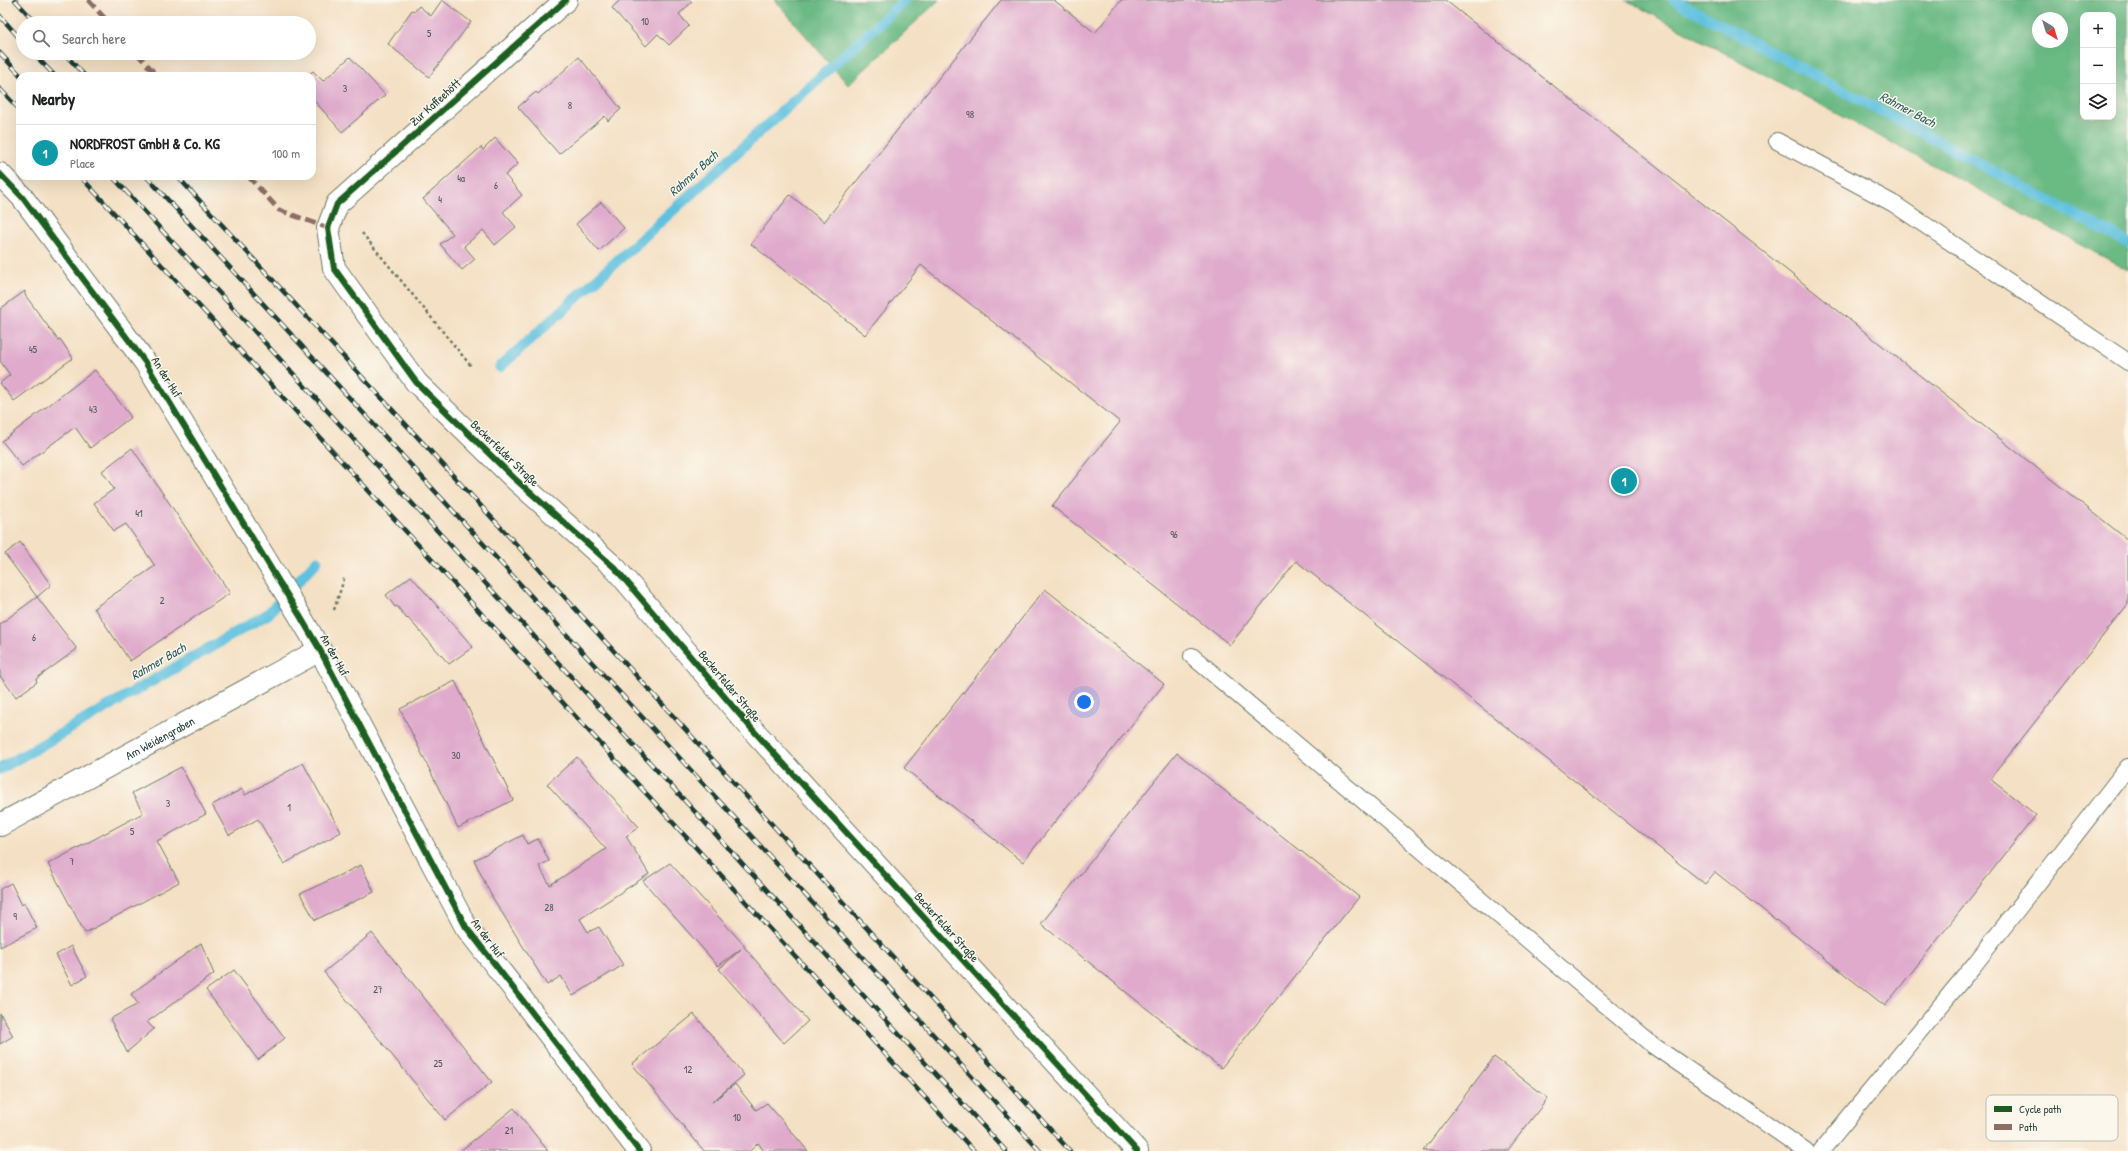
<!DOCTYPE html>
<html lang="en">
<head>
<meta charset="utf-8">
<style>
  :root { --surface:#fff; --page:#f2f2f2; --text:#202124; --muted:#757577; --line:#e0e0e0; --accent:#c8321e }
  body { margin:0; font-family:"Patrick Hand",sans-serif; background:var(--page); color:var(--text) }
  .controls { position:absolute; right:12px; top:12px; display:grid; overflow:hidden; border-radius:8px; box-shadow:0 4px 16px #0002 }
  .controls button { width:36px; height:36px; display:grid; place-items:center; padding:0; border:0; border-bottom:1px solid var(--line); background:var(--surface); color:var(--text); font:20px sans-serif }
  .compass { position:absolute; left:2032px; top:12px; width:36px; height:36px; border-radius:50%; background:var(--surface); box-shadow:0 4px 16px #0002; rotate:142deg }
  .you { position:absolute; left:1084px; top:702px; width:14px; height:14px; margin:-10px; border:3px solid #fff; border-radius:50%; background:#1a73e8; box-shadow:0 0 0 6px #1a73e833 }
  .badge { display:grid; place-items:center; width:26px; height:26px; border-radius:50%; background:var(--accent); color:#fff; font-size:13px; font-weight:700 }
  .pin { position:absolute; translate:-50% -50%; border:2px solid #fff; box-shadow:0 1px 4px #0006 }
  .list { margin:0; padding:0; list-style:none }
  h2 { display:flex; justify-content:space-between; align-items:center; height:52px; margin:0; padding:0 16px; font-size:17px }
  h2 small { font-size:13px; font-weight:400; color:var(--muted) }
  .list li { display:grid; grid-template-columns:26px 1fr auto; gap:12px; align-items:center; box-sizing:border-box; height:56px; padding:0 16px; border-top:1px solid var(--line) }
  .list b { display:block; font-size:15px; white-space:nowrap }
  .list p { margin:0; font-size:13px; white-space:nowrap; color:var(--muted) }
  .list em { font-size:13px; font-style:normal; color:var(--muted) }
  .icon { flex:none; width:22px; height:22px; fill:none; stroke:currentColor; stroke-width:2; stroke-linecap:round; stroke-linejoin:round }
  .map { position:relative; flex:none; width:2128px; height:1151px; overflow:hidden }
  .search { position:absolute; background:var(--surface); box-shadow:0 4px 16px #0002; left:16px; top:16px; width:300px; height:44px; display:flex; align-items:center; gap:10px; box-sizing:border-box; padding:0 14px; border-radius:22px; color:var(--muted); font-size:15px }
  .panel { position:absolute; background:var(--surface); box-shadow:0 4px 16px #0002; left:16px; top:72px; width:300px; height:108px; border-radius:12px }
  .map>svg:first-child { display:block }
  .forest { fill:#6bba84; stroke:#457c5c; fill-rule:evenodd }
  .lines { fill:none; stroke-linecap:round; stroke-linejoin:round }
  .stream { stroke:#5fc1de; stroke-width:11 }
  .building { fill:#dfaacc }
  .service-casing { stroke:#6a7666; stroke-width:18 }
  .minor-casing { stroke:#6a7666; stroke-width:24 }
  .path { stroke:#6a7666; stroke-width:2.5; stroke-dasharray:3 3; stroke-linecap:butt }
  .service { stroke:#fff; stroke-width:16 }
  .minor { stroke:#fff; stroke-width:22 }
  .rail-casing { stroke:#1f3d34; stroke-width:4.5 }
  .rail { stroke:#fbf7ec; stroke-width:3; stroke-dasharray:9; stroke-linecap:butt }
  .quiet { stroke:#8d6e63; stroke-width:5; stroke-dasharray:10 5; stroke-linecap:butt }
  .cycleway-casing { stroke:#fbf7ec; stroke-width:8 }
  .cycleway { stroke:#1b5e20; stroke-width:6 }
  .labels { text-anchor:middle; dominant-baseline:central; stroke-width:3; stroke-linejoin:round; paint-order:stroke }
  .number-label { font-size:10px; fill:#4f585a }
  .street-label { font-size:12px; fill:#1f3d34; stroke:#fbf7ec }
  .water-label { font-size:13px; font-style:italic; fill:#2f5e5e; stroke:#fbf7ec }
  .key { fill:#fbf7ec; stroke:#b9bfb5; stroke-width:1 }
  .key-label { font-size:11px; fill:#1f3d34 }
</style>
</head>
<body>
<div class="map">
<svg width="2128" height="1151" viewBox="0 0 2128 1151">
  <rect width="100%" height="100%" fill="#fbf7ec"/>
  <filter id="ink" filterUnits="userSpaceOnUse"><feTurbulence type="fractalNoise" baseFrequency=".025" numOctaves="2"/><feDisplacementMap in="SourceGraphic" scale="8" xChannelSelector="R" yChannelSelector="G"/><feConvolveMatrix kernelMatrix="1 2 1 2 8 2 1 2 1" color-interpolation-filters="sRGB"/></filter>
  <filter id="wash" filterUnits="userSpaceOnUse"><feTurbulence type="fractalNoise" baseFrequency=".012" numOctaves="4" result="noise"/><feDisplacementMap in="SourceGraphic" scale="16" xChannelSelector="R" yChannelSelector="G"/><feGaussianBlur stdDeviation="0.9" result="paint"/><feColorMatrix in="noise" values="0 0 0 0 0 0 0 0 0 0 0 0 0 0 0 0 0 1.4 0 .05"/><feComposite in="paint" operator="in"/></filter>
  <g filter="url(#wash)">
    <rect width="100%" height="100%" fill="#f4e0c4"/>
    <g class="forest">
      <path d="M775 0H939L848 85Z"/>
      <path d="M1626 0H2128V270ZM2083 15H2113V117H2083ZM2038 18H2062V42H2038Z"/>
    </g>
    <g class="lines">
      <g class="stream">
        <path d="M1674 0 2128 243"/>
        <path d="M500 367 905 0"/>
        <path d="M0 769 268 614 317 561"/>
      </g>
    </g>
    <g id="blocks">
      <g class="building">
        <path d="M442 0 471 22 429 77 388 44 412 10 415 11 419 6 431 16Z"/>
        <path d="M620 0H690L692 2 679 14 689 26 669 45 658 34 646 46 612 8Z"/>
        <path d="M1001 0H1054L1095 33 1121 0H1445L2128 540V604L1990 779 2036 815 1885 1006 1715 872 1705 884 1296 561 1230 645 1052 506 1120 422 921 265 865 335 751 244 790 195 824 222Z"/>
        <path d="M350 57 385 95 342 132 312 98V76H307L313 71 323 81Z"/>
        <path d="M579 57 621 109 608 121 605 116 559 154 518 107 536 92 538 94Z"/>
        <path d="M495 138 518 164 505 175 522 195 503 212 516 227 495 245 483 230 464 246 475 259 462 270 440 244 453 234 423 199 481 147 483 150Z"/>
        <path d="M601 202 624 228 599 251 576 224Z"/>
        <path d="M25 291V295L58 340 60 339 73 358 14 401 0 383 10 375 0 361V309Z"/>
        <path d="M95 370 131 417 90 448 75 427 22 466 2 441Z"/>
        <path d="M132 448 230 593 130 661 94 608 155 566 126 524 114 531 94 503 114 489 102 471Z"/>
        <path d="M20 542 51 585 37 597 5 554Z"/>
        <path d="M411 576 473 647 449 664 408 618 407 619 397 606 395 607 386 595Z"/>
        <path d="M1045 589 1164 684 1023 862 904 768Z"/>
        <path d="M37 597 77 649 36 679 37 682 16 697 0 676V624Z"/>
        <path d="M455 681 513 800 458 828 400 709Z"/>
        <path d="M1177 753 1359 897 1221 1068 1041 924Z"/>
        <path d="M577 757 639 827 626 836 649 874 580 919 588 932 599 927 623 965 573 996 561 976 547 985 491 895 474 860 523 835 527 844 538 839 549 861 539 866 550 885 606 849 547 784Z"/>
        <path d="M303 763 341 832 284 864 258 819 229 835 212 805 242 789 245 795Z"/>
        <path d="M181 767 206 814 157 841 179 882 85 933 48 864 143 813 132 793Z"/>
        <path d="M670 863 744 945V947L808 1021 784 1043 719 969 741 949 718 966 643 881Z"/>
        <path d="M361 865 374 892 315 920 300 894Z"/>
        <path d="M11 883 22 905 24 903 37 928 0 947V889Z"/>
        <path d="M372 933 492 1082 445 1120 324 972Z"/>
        <path d="M201 943 214 974 147 1022 154 1029 127 1052 110 1019 138 1004 131 994Z"/>
        <path d="M71 946 87 976 72 985 56 955Z"/>
        <path d="M234 970 285 1038 258 1060 206 990Z"/>
        <path d="M0 1013 13 1036 0 1044Z"/>
        <path d="M694 1014 744 1075 712 1102 735 1084 756 1110 767 1103 808 1151H764L758 1143 750 1151H704L632 1064Z"/>
        <path d="M1494 1057 1548 1098 1507 1151H1423Z"/>
        <path d="M514 1108 548 1151H460Z"/>
      </g>
    </g>
  </g>
  <g filter="url(#ink)">
    <use href="#blocks" fill-opacity="0" stroke="#6a7666" stroke-width="1"/>
    <g class="lines">
      <g class="service-casing">
        <g id="service">
          <path d="M1777 141 1894 204 2128 362"/>
          <path d="M1192 656 1651 1044 1806 1151"/>
          <path d="M1821 1151 1974 965 2128 767"/>
        </g>
      </g>
      <g class="minor-casing">
        <g id="minor">
          <path d="M566 0 337 204 328 228 334 268 416 382 514 478 615 568 752 729 1137 1151"/>
          <path d="M0 174 22 197 145 362 300 616 320 650 466 927 639 1151"/>
          <path id="s1" d="M0 825 320 650"/>
        </g>
      </g>
      <g class="path">
        <path d="M362 233 471 366"/>
        <path d="M334 610 345 576"/>
      </g>
      <use href="#service" class="service"/>
      <use href="#minor" class="minor"/>
      <g class="rail-casing">
        <g id="rail">
          <path d="M15 0 36 23"/>
          <path d="M0 16 23 42"/>
          <path d="M0 53 21 76"/>
          <path d="M33 53 55 76"/>
          <path d="M64 53 85 76"/>
          <path d="M0 89 20 110"/>
          <path d="M80 176 974 1151"/>
          <path d="M112 176 1006 1151"/>
          <path d="M146 176 1040 1151"/>
          <path d="M177 176 539 569 1070 1151"/>
        </g>
      </g>
      <use href="#rail" class="rail"/>
      <g class="quiet">
        <path d="M88 0 109 23"/>
        <path d="M137 53 157 76"/>
        <path d="M248 176 279 210 328 228"/>
      </g>
      <g class="cycleway-casing">
        <g id="cycleway">
          <path d="M566 0 337 204 328 228 334 268 416 382 514 478 615 568 752 729 1137 1151"/>
          <path d="M0 174 22 197 145 362 300 616 320 650 466 927 639 1151"/>
        </g>
      </g>
      <use href="#cycleway" class="cycleway"/>
    </g>
  </g>
  <g class="labels">
    <g class="number-label">
      <text x="645" y="21">10</text>
      <text x="429" y="33">5</text>
      <text x="345" y="88">3</text>
      <text x="570" y="105">8</text>
      <text x="970" y="114">98</text>
      <text x="461" y="178">4a</text>
      <text x="496" y="185">6</text>
      <text x="440" y="199">4</text>
      <text x="33" y="349">45</text>
      <text x="93" y="409">43</text>
      <text x="139" y="513">41</text>
      <text x="1174" y="534">96</text>
      <text x="162" y="600">2</text>
      <text x="34" y="637">6</text>
      <text x="456" y="755">30</text>
      <text x="168" y="803">3</text>
      <text x="289" y="807">1</text>
      <text x="132" y="831">5</text>
      <text x="72" y="861">7</text>
      <text x="549" y="907">28</text>
      <text x="15" y="916">9</text>
      <text x="378" y="989">27</text>
      <text x="438" y="1063">25</text>
      <text x="688" y="1069">12</text>
      <text x="737" y="1117">10</text>
      <text x="509" y="1130">21</text>
    </g>
    <g class="street-label">
      <text transform="translate(435 102) rotate(-42)">Zur Kaffeehött</text>
      <text transform="translate(167 377) rotate(58)">An der Huf</text>
      <text transform="translate(505 453) rotate(44)">Beckerfelder Straße</text>
      <text transform="translate(335 655) rotate(61)">An der Huf</text>
      <text transform="translate(730 686) rotate(50)">Beckerfelder Straße</text>
      <text stroke="none"><textPath href="#s1" startOffset="182">Am Weidengraben</textPath></text>
      <text transform="translate(947 927) rotate(48)">Beckerfelder Straße</text>
      <text transform="translate(488 938) rotate(53)">An der Huf</text>
    </g>
    <g class="water-label">
      <text transform="translate(1908 109) rotate(28)">Rahmer Bach</text>
      <text transform="translate(693 173) rotate(-42)">Rahmer Bach</text>
      <text transform="translate(158 661) rotate(-30)">Rahmer Bach</text>
    </g>
  </g>
  <rect x="1986" y="1095" width="132" height="46" rx="6" class="key"/>
  <rect x="1994" y="1106" width="18" height="6" fill="#1b5e20"/>
  <rect x="1994" y="1124" width="18" height="6" fill="#8d6e63"/>
  <g class="key-label">
    <text x="2019" y="1113">Cycle path</text>
    <text x="2019" y="1131">Path</text>
  </g>
</svg>
<div class="controls">
<button>+</button>
<button>−</button>
<button><svg class="icon" aria-label="layers" viewBox="0 0 24 24"><path d="M12 4l9 5-9 5-9-5zM3 14l9 5 9-5"/></svg></button>
</div>
<svg class="compass" viewBox="-18 -18 36 36"><path d="M0-13l5 13h-10z" fill="#e53935"/><path d="M0 13l5-13h-10z" fill="#757577"/></svg>
<div class="you"></div>
<div class="pin badge" style="left:1624px;top:481px;background:#0f9aa8">1</div>
<div class="search"><svg class="icon" aria-label="search" viewBox="0 0 24 24"><circle cx="10" cy="10" r="6"/><path d="M15 15l6 6"/></svg>Search here</div>
<section class="panel">
<h2>Nearby<small></small></h2>
<ul class="list">
<li><span class="badge" style="background:#0f9aa8">1</span><div><b>NORDFROST GmbH &amp; Co. KG</b><p>Place</p></div><em>100 m</em></li>
</ul>
</section>
</div>
</body>
</html>
